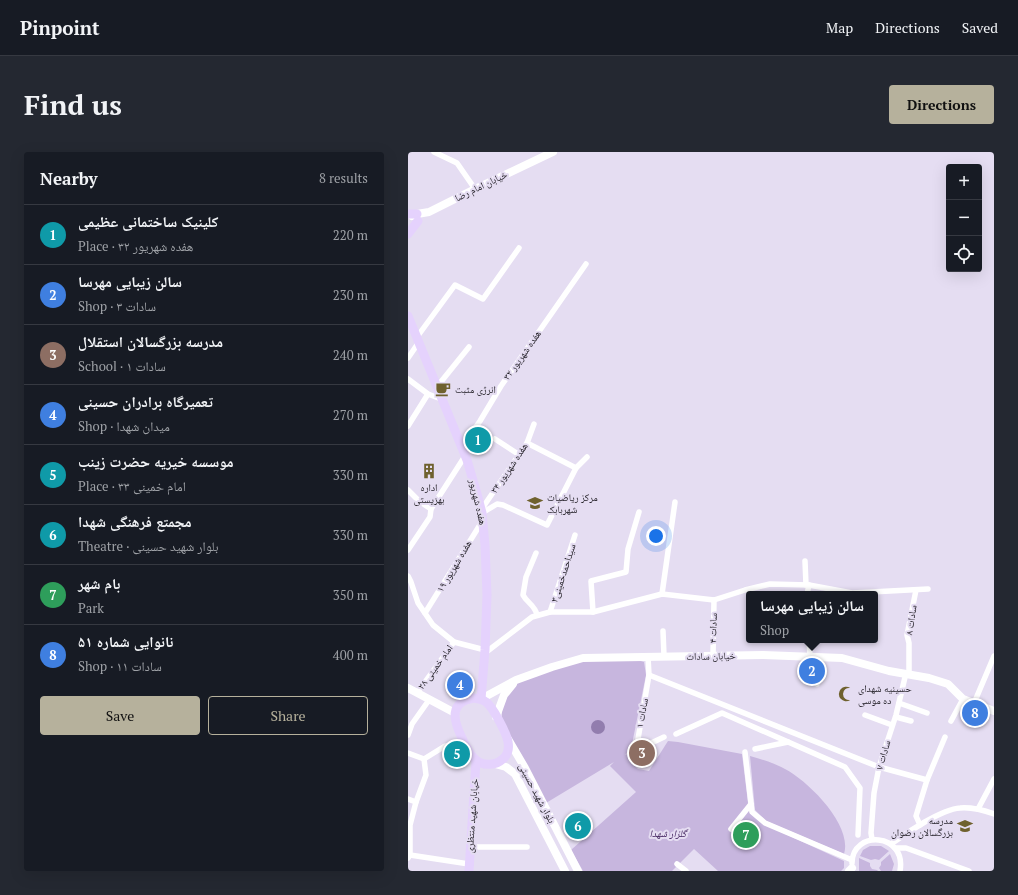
<!DOCTYPE html>
<html lang="en">
<head>
<meta charset="utf-8">
<style>
  :root { --surface:#171b24; --page:#242831; --text:#f1f3f6; --muted:#9ea1a6; --line:#363941; --accent:#b6b19c }
  body { margin:0; font-family:"PT Serif","Noto Naskh Arabic",serif; background:var(--page); color:var(--text) }
  .controls { position:absolute; right:12px; top:12px; display:grid; overflow:hidden; border-radius:4px; box-shadow:0 4px 16px #0002 }
  .controls button { width:36px; height:36px; display:grid; place-items:center; padding:0; border:0; border-bottom:1px solid var(--line); background:var(--surface); color:var(--text); font:20px sans-serif }
  .you { position:absolute; left:248px; top:384px; width:14px; height:14px; margin:-10px; border:3px solid #fff; border-radius:50%; background:#1a73e8; box-shadow:0 0 0 6px #1a73e833 }
  .badge { display:grid; place-items:center; width:26px; height:26px; border-radius:50%; background:var(--accent); color:#fff; font-size:13px; font-weight:700 }
  .pin { position:absolute; translate:-50% -50%; border:2px solid #fff; box-shadow:0 1px 4px #0006 }
  .popup { position:absolute; left:338px; top:439px; width:132px; height:52px; box-sizing:border-box; display:grid; place-content:center; border-radius:4px; background:var(--surface); filter:drop-shadow(0 1px 3px #0005); font-size:13px; white-space:nowrap; color:var(--muted) }
  .popup b { font-size:15px; color:var(--text) }
  .popup::after { content:''; position:absolute; left:50%; top:100%; margin-left:-8px; border:8px solid transparent; border-top-color:var(--surface) }
  .list { margin:0; padding:0; list-style:none }
  h2 { display:flex; justify-content:space-between; align-items:center; height:52px; margin:0; padding:0 16px; font-size:17px }
  h2 small { font-size:13px; font-weight:400; color:var(--muted) }
  .list li { display:grid; grid-template-columns:26px 1fr auto; gap:12px; align-items:center; box-sizing:border-box; height:60px; padding:0 16px; border-top:1px solid var(--line) }
  .list b { display:block; font-size:15px; white-space:nowrap }
  .list p { margin:0; font-size:13px; white-space:nowrap; color:var(--muted) }
  .list em { font-size:13px; font-style:normal; color:var(--muted) }
  .actions { display:flex; gap:8px; padding:12px 16px }
  .actions a { flex:1; padding:9px 0; border:1px solid var(--accent); border-radius:4px; text-align:center; font-size:14px; color:var(--accent) }
  .actions .main { background:var(--accent); color:#111 }
  .icon { flex:none; width:22px; height:22px; fill:none; stroke:currentColor; stroke-width:2; stroke-linecap:round; stroke-linejoin:round }
  .map { position:relative; flex:none; width:586px; height:719px; overflow:hidden; border-radius:4px }
  header { display:flex; align-items:center; gap:24px; box-sizing:border-box; height:56px; padding:0 20px; background:var(--surface); border-bottom:1px solid var(--line) }
  header strong { font-size:19px }
  nav { display:flex; gap:22px; margin-inline-start:auto; font-size:14px }
  .intro { display:flex; align-items:center; justify-content:space-between; box-sizing:border-box; height:96px; padding:0 24px }
  h1 { margin:0; font-size:28px }
  .button { padding:10px 18px; border-radius:4px; background:var(--accent); color:#111; font-size:14px; font-weight:700 }
  main { display:flex; gap:24px; padding:0 24px }
  aside { flex:1; background:var(--surface); border-radius:4px; box-shadow:0 4px 16px #0002 }
  .map>svg:first-child { display:block }
  .green { fill:#c7b6de }
  .water { fill:#927dae }
  .lines { fill:none; stroke-linecap:round; stroke-linejoin:round }
  .street { stroke:#fff; stroke-width:5.5 }
  .secondary { stroke:#fff; stroke-width:8 }
  .primary { stroke:#e5d2fd; stroke-width:9 }
  .labels { text-anchor:middle; dominant-baseline:central; stroke-width:4; stroke-linejoin:round; paint-order:stroke }
  .street-label { font-size:10px; fill:#211e25; stroke:#e5ddf2 }
  .poi-label { font-size:10px; fill:#211e25; stroke:#e5ddf2; text-anchor:start }
  .park-label { font-size:10px; font-style:italic; fill:#3b1b58; stroke:#e5ddf2 }
</style>
</head>
<body>
<header>
<strong>Pinpoint</strong>
<nav><a>Map</a><a>Directions</a><a>Saved</a></nav>
</header>
<div class="intro"><h1>Find us</h1><a class="button">Directions</a></div>
<main>
<aside>
<h2>Nearby<small>8 results</small></h2>
<ul class="list">
<li><span class="badge" style="background:#0f9aa8">1</span><div><b>کلینیک ساختمانی عظیمی</b><p>Place · هفده شهریور ۳۲</p></div><em>220 m</em></li>
<li><span class="badge" style="background:#3f7fe0">2</span><div><b>سالن زیبایی مهرسا</b><p>Shop · سادات ۳</p></div><em>230 m</em></li>
<li><span class="badge" style="background:#8d6e63">3</span><div><b>مدرسه بزرگسالان استقلال</b><p>School · سادات ۱</p></div><em>240 m</em></li>
<li><span class="badge" style="background:#3f7fe0">4</span><div><b>تعمیرگاه برادران حسینی</b><p>Shop · میدان شهدا</p></div><em>270 m</em></li>
<li><span class="badge" style="background:#0f9aa8">5</span><div><b>موسسه خیریه حضرت زینب</b><p>Place · امام خمینی ۳۳</p></div><em>330 m</em></li>
<li><span class="badge" style="background:#0f9aa8">6</span><div><b>مجمتع فرهنگی شهدا</b><p>Theatre · بلوار شهید حسینی</p></div><em>330 m</em></li>
<li><span class="badge" style="background:#2e9e5b">7</span><div><b>بام شهر</b><p>Park</p></div><em>350 m</em></li>
<li><span class="badge" style="background:#3f7fe0">8</span><div><b>نانوایی شماره ۵۱</b><p>Shop · سادات ۱۱</p></div><em>400 m</em></li>
</ul>
<div class="actions"><a class="main">Save</a><a>Share</a></div>
</aside>
<div class="map">
<svg width="586" height="719" viewBox="0 0 586 719">
  <rect width="100%" height="100%" fill="#e5ddf2"/>
  <g class="green">
    <path d="M229 508 236 510 238 523 223 597 217 603 220 602 224 611 230 617 241 619 260 589 270 590 334 602 340 651 343 661 373 680 436 709V716L433 719H310L286 697 264 719H175L163 698 228 640 202 614 206 610 138 651 98 576 94 567V559L97 545 110 530 147 516 177 509Z"/>
    <path d="M342 604C353 607 366 611 377 617 400 629 445 673 436 702L358 669 347 658Z"/>
    <path d="M462 694H473L481 699 471 708 467 707 463 708 452 704 455 698Z"/>
    <path d="M482 702 486 712 484 719H473L471 716 473 713V710Z"/>
    <path d="M451 706 462 711V714L464 717 469 718 470 719H451Z"/>
  </g>
  <circle class="water" cx="190" cy="575" r="7"/>
  <g class="lines">
    <g class="street">
      <path d="M26 0 49 11 67 37"/>
      <path d="M9 185 47 133 75 147 111 96"/>
      <path d="M0 206 11 190"/>
      <path d="M0 227 20 242 33 247"/>
      <path d="M28 236 61 195"/>
      <path d="M0 274 20 242"/>
      <path d="M87 287 110 302"/>
      <path d="M119 291 168 316"/>
      <path d="M54 295 72 269 93 234 178 112"/>
      <path d="M0 338 11 349 23 357"/>
      <path d="M73 358 119 291 126 272"/>
      <path d="M74 361 89 352 95 353 139 373 168 316 179 305"/>
      <path d="M0 398 22 365 23 357 57 304"/>
      <path d="M128 401 118 425 115 443C119 451 127 453 129 463"/>
      <path d="M397 409 398 433"/>
      <path d="M0 424 3 430 10 451 25 473 46 490 77 498"/>
      <path d="M254 442 267 350"/>
      <path d="M399 442 401 433"/>
      <path d="M142 460 167 383"/>
      <path d="M185 460 183 429 218 420 220 397 231 360"/>
      <path d="M17 461 75 368"/>
      <path d="M255 479 256 504"/>
      <path d="M401 488 402 505"/>
      <path d="M77 501 124 465 142 460H185L254 442 306 448 337 438 362 432 401 433 444 441 520 437"/>
      <path d="M305 504 306 448"/>
      <path d="M240 505 241 523 230 587 239 593 256 585"/>
      <path d="M501 522V491L499 483 508 438"/>
      <path d="M241 523 471 615 519 628"/>
      <path d="M409 532 413 505"/>
      <path d="M9 541 46 490"/>
      <path d="M491 551 519 561"/>
      <path d="M457 563 484 573"/>
      <path d="M561 563 586 504"/>
      <path d="M488 565 503 569"/>
      <path d="M543 569 555 547"/>
      <path d="M268 582 314 561 437 615 452 636 450 683"/>
      <path d="M0 583 4 572 21 548"/>
      <path d="M347 597 380 590"/>
      <path d="M337 600 344 660 357 671 444 708"/>
      <path d="M0 601 16 607 37 594 58 595"/>
      <path d="M0 647 8 650"/>
      <path d="M570 657 586 627"/>
      <path d="M512 673 508 664 519 628 537 585"/>
      <path d="M323 677 343 652"/>
      <path d="M464 687 463 681 466 641 471 615 488 563 498 521"/>
      <path d="M483 692C498 681 534 657 552 656 564 655 575 658 586 662"/>
      <path d="M62 695H119"/>
      <path d="M487 696H498L561 719"/>
      <path d="M2 703 61 712"/>
      <path d="M0 706 2 703V673L8 650 18 623 16 607"/>
      <path d="M444 711C444 678 499 680 492 719"/>
      <path d="M269 712 278 719"/>
    </g>
    <g class="secondary">
      <path d="M4 64 9 62 21 60 67 37 145 0"/>
      <path d="M0 536 47 561"/>
      <path d="M73 547 108 528 144 515 175 506 355 503 434 506 481 519 521 526 540 532 555 547 586 559"/>
      <path d="M88 565 96 543 105 532"/>
      <path d="M100 587 117 616 170 719"/>
      <path d="M87 612 98 615 107 622 157 719"/>
      <path d="M441 719 444 716"/>
    </g>
    <g class="primary">
      <path d="M0 62H9"/>
      <path d="M0 82 10 69"/>
      <path d="M0 164 59 308 69 342 74 361 77 393 79 443 77 498 73 547"/>
      <path d="M66 546C71 547 74 547 78 550 85 555 99 582 100 590 101 595 100 601 97 605 93 609 89 612 84 612 67 615 60 599 54 586 45 568 41 550 66 546Z"/>
      <path d="M61 719 68 609"/>
    </g>
  </g>
  <defs>
    <g id="cafe-bare" transform="scale(1.2)"><path d="M-5.5-4.5H6V0H3Q3 3.5 0 3.5H-2.5Q-5.5 3.5-5.5 0ZM3-3.2v2h1.7v-2ZM-6 4.5H4V6H-6Z" fill="#6f612e" stroke="#e5ddf2" stroke-width="2.5" paint-order="stroke"/></g>
    <g id="building-bare" transform="scale(1.2)"><path d="M-4-6H4V6H1V3H-1V6H-4ZM-2.5-4.3h1.7v1.8h-1.7ZM.8-4.3h1.7v1.8H.8ZM-2.5-1h1.7V.8h-1.7ZM.8-1h1.7V.8H.8Z" fill="#6f612e" stroke="#e5ddf2" stroke-width="2.5" paint-order="stroke"/></g>
    <g id="school-bare" transform="scale(1.2)"><path d="M0-5L7-2L0 1L-7-2ZM-4 1L0 2.5L4 1V4Q0 6-4 4Z" fill="#6f612e" stroke="#e5ddf2" stroke-width="2.5" paint-order="stroke"/></g>
    <g id="mosque-bare" transform="scale(1.2)"><path d="M3.5-4.9A6 6 0 1 0 3.5 4.9A5 5 0 1 1 3.5-4.9Z" fill="#6f612e" stroke="#e5ddf2" stroke-width="2.5" paint-order="stroke"/></g>
  </defs>
  <g fill-rule="evenodd">
    <use href="#cafe-bare" x="35" y="237"/>
    <use href="#building-bare" x="21" y="319"/>
    <use href="#school-bare" x="127" y="351"/>
    <use href="#mosque-bare" x="438" y="542"/>
    <use href="#school-bare" x="557" y="674"/>
  </g>
  <g class="labels">
    <g class="street-label">
      <text transform="translate(73 34) rotate(-26)">خیابان امام رضا</text>
      <text transform="translate(114 203) rotate(-55)">هفده شهریور ۳۲</text>
      <text transform="translate(101 316) rotate(-56)">هفده شهریور ۳۴</text>
      <text transform="translate(70 350) rotate(77)">هفده شهریور</text>
      <text transform="translate(46 414) rotate(-59)">هفده شهریور ۱۹</text>
      <text transform="translate(155 421) rotate(-72)">سیداحمدخمینی۳</text>
      <text transform="translate(503 468) rotate(-82)">سادات ۸</text>
      <text transform="translate(305 476) rotate(-89)">سادات ۴</text>
      <text transform="translate(303 504) rotate(-1)">خیابان سادات</text>
      <text transform="translate(27 515) rotate(-54)">امام خمینی ۲۸</text>
      <text transform="translate(234 561) rotate(-80)">سادات ۱</text>
      <text transform="translate(475 603) rotate(-74)">سادات ۷</text>
      <text transform="translate(129 641) rotate(62)">بلوار شهید حسینی</text>
      <text transform="translate(64 664) rotate(-86)">خیابان شهید منتظری</text>
    </g>
    <g class="poi-label">
      <text x="47" y="237">انرژی مثبت</text>
      <text x="21" y="335" text-anchor="middle">اداره<tspan x="21" dy="12">بهزیستی</tspan></text>
      <text x="139" y="345">مرکز ریاضیات<tspan x="139" dy="12">شهربابک</tspan></text>
      <text x="450" y="536">حسینیه شهدای<tspan x="450" dy="12">ده موسی</tspan></text>
      <text x="545" y="668" text-anchor="end">مدرسه<tspan x="545" dy="12">بزرگسالان رضوان</tspan></text>
    </g>
    <g class="park-label">
      <text x="260" y="681">گلزار شهدا</text>
    </g>
  </g>
</svg>
<div class="controls">
<button>+</button>
<button>−</button>
<button><svg class="icon" aria-label="locate" viewBox="0 0 24 24"><circle cx="12" cy="12" r="6"/><path d="M12 2v4M12 18v4M2 12h4M18 12h4"/></svg></button>
</div>
<div class="you"></div>
<div class="pin badge" style="left:70px;top:288px;background:#0f9aa8">1</div>
<div class="pin badge" style="left:404px;top:519px;background:#3f7fe0">2</div>
<div class="popup"><b>سالن زیبایی مهرسا</b>Shop</div>
<div class="pin badge" style="left:234px;top:601px;background:#8d6e63">3</div>
<div class="pin badge" style="left:52px;top:533px;background:#3f7fe0">4</div>
<div class="pin badge" style="left:49px;top:602px;background:#0f9aa8">5</div>
<div class="pin badge" style="left:170px;top:674px;background:#0f9aa8">6</div>
<div class="pin badge" style="left:338px;top:683px;background:#2e9e5b">7</div>
<div class="pin badge" style="left:567px;top:561px;background:#3f7fe0">8</div>
</div>
</main>
</body>
</html>
